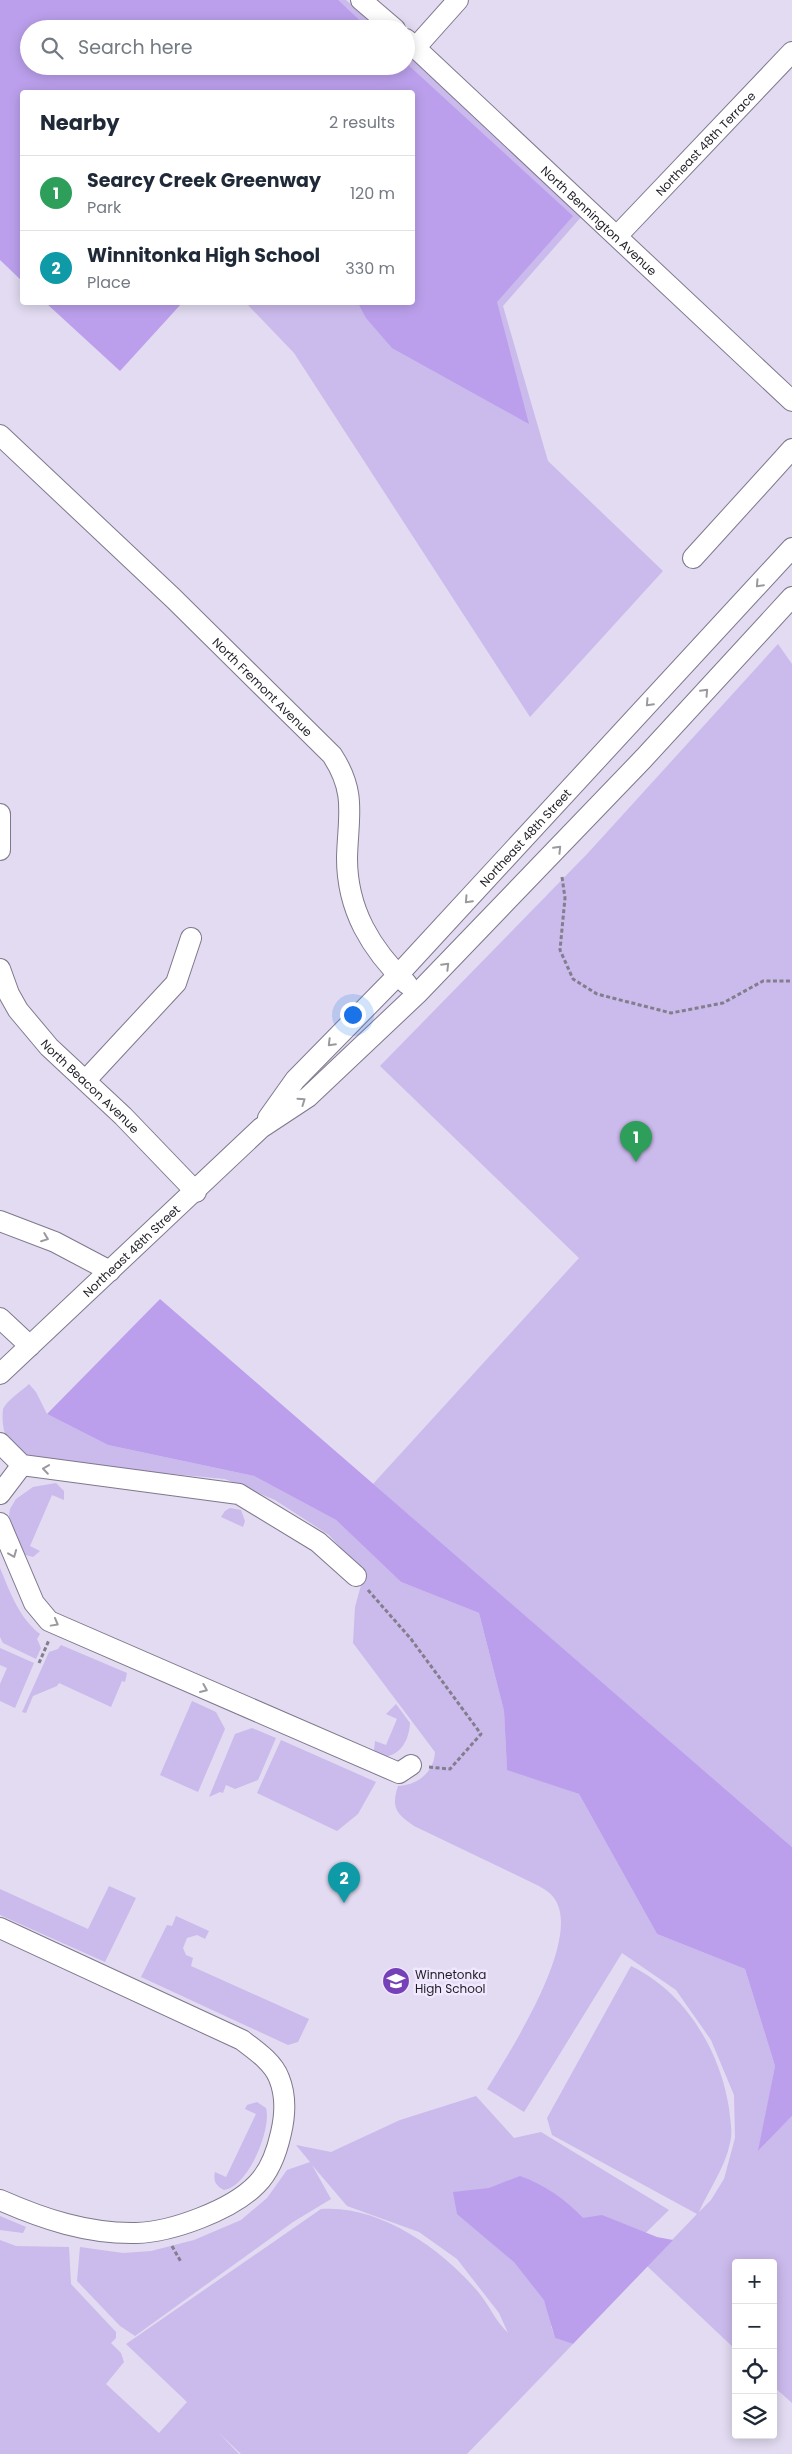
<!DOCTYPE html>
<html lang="en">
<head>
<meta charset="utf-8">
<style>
  :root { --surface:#fff; --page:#f2f2f3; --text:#1f2937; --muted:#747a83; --line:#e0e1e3; --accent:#ea580c }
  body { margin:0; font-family:Poppins,sans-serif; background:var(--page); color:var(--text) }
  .controls { position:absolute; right:15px; bottom:15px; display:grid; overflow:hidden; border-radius:5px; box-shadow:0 2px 12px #0003 }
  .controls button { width:45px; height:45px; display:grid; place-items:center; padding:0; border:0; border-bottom:1px solid var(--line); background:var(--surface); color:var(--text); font:25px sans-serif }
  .you { position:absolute; left:352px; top:1014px; width:18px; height:18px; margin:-12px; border:4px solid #fff; border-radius:50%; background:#1a73e8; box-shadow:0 0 0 8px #1a73e833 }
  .badge { display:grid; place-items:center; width:32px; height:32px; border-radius:50%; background:var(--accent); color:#fff; font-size:16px; font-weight:700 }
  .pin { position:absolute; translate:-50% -41px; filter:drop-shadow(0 1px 2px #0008) }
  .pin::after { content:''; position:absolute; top:26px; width:18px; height:15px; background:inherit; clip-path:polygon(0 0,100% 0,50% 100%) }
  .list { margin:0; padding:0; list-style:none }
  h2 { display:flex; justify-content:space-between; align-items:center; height:65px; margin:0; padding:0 20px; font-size:21px }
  h2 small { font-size:16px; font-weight:400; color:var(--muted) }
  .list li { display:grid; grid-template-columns:32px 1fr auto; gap:15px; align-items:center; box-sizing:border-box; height:75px; padding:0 20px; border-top:1px solid var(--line) }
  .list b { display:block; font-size:19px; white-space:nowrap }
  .list p { margin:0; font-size:16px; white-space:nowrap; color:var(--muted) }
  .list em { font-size:16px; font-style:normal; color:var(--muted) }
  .icon { flex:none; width:28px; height:28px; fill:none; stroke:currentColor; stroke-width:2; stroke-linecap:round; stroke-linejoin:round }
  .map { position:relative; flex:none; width:792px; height:2454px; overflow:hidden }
  .search { position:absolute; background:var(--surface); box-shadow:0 2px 12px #0003; left:20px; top:20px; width:395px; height:55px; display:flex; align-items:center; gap:12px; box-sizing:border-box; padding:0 18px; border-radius:28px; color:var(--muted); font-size:19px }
  .panel { position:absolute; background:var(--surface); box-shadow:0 2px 12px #0003; left:20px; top:90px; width:395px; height:215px; border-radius:5px }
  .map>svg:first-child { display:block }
  .green { fill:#cbbaec }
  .forest { fill:#bb9fec }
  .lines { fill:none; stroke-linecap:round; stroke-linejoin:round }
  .minor-casing { stroke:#7f788c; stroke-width:22 }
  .path { stroke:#837e8d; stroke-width:3; stroke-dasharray:4 2.5; stroke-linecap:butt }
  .minor { stroke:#fff; stroke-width:20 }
  .oneway { stroke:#9b999d }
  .labels { text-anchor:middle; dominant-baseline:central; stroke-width:5; stroke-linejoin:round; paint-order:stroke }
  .street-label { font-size:12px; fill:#201d25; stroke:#efe8fe }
  .poi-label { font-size:12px; fill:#201d25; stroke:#efe8fe; text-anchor:start }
</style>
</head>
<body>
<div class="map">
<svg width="792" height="2454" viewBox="0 0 792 2454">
  <rect width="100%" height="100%" fill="#e2dbf1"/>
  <g class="green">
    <path d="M0 0H346L378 29H29V66H406V54L582 216 503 306 548 461 663 571 530 717 294 353 246 303 412 302V92H43L0 48Z"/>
    <path d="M778 644 792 664V1847L373 1484 579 1258 380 1066 588 853Z"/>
    <path d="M29 1384 36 1392 47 1414 108 1445 254 1476 336 1520 401 1582 479 1613 504 1711 507 1769 579 1794 657 1934 745 1969 775 2066 759 2150 792 2116V2403L773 2386V2263H736V2350L647 2266 697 2214 552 2135 547 2118 631 1966C685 1992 720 2050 729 2108 730 2119 733 2132 730 2143 725 2168 709 2189 699 2212L711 2200 724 2179 735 2138 734 2095 711 2040 676 1990 622 1953 524 2112 487 2089C509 2053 584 1938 554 1898 551 1893 544 1889 539 1886L414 1826C396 1813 391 1808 398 1786 417 1785 434 1773 435 1752L353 1643 355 1607 364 1574 329 1535 275 1500 225 1479 36 1461C12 1450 0 1438 3 1409 7 1400 22 1391 29 1384Z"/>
    <path d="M56 1483 64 1491V1500L52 1495 30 1546 40 1551 33 1557 22 1554 8 1522 10 1509 16 1499 33 1487Z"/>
    <path d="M230 1508 241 1510 245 1521 243 1527 221 1517 225 1511Z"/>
    <path d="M0 1568C10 1592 19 1618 40 1634L37 1639 41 1648 36 1659 3 1643 0 1637Z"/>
    <path d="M61 1645 127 1673 125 1682 122 1681 111 1707 59 1683 57 1686 33 1696 26 1713 22 1712 49 1652 58 1649Z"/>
    <path d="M0 1648 34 1663 15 1708 0 1701V1684L7 1668 0 1665Z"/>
    <path d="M192 1701 216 1712 225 1729 198 1792 160 1775Z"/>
    <path d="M396 1704 410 1723C409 1740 401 1756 382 1757L374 1750 375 1741 386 1745 397 1719 386 1714Z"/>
    <path d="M252 1728 276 1738 258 1780 235 1789 226 1785 223 1793 220 1792 209 1797 235 1734Z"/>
    <path d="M281 1740 376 1782 358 1814 337 1831 257 1793Z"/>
    <path d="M109 1886 136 1898 105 1962 0 1915V1889L88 1929Z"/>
    <path d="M176 1916 209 1931 205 1939 197 1935 187 1938 183 1948 186 1955 193 1958 191 1966 309 2019 298 2042 288 2045 141 1977 167 1925 172 1926Z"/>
    <path d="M476 2096 514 2138 541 2132 669 2210 551 2326 555 2338 573 2344 467 2454H241L219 2433 239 2454H0V2240L16 2246 69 2247 71 2284 116 2332V2338L111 2343 121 2353 124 2362 106 2384 159 2433 187 2402 126 2344 321 2209C379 2204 444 2250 479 2293 489 2305 496 2322 508 2333L499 2313 457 2259 419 2232 347 2206 312 2165 331 2199 293 2222 135 2336 120 2326 77 2281 80 2247 123 2253 151 2251 194 2240 241 2220 267 2198 287 2170 310 2162 296 2145 331 2152 400 2120Z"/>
    <path d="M257 2102 266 2108C272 2129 248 2187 224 2190 216 2186 213 2181 215 2172L226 2177 256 2114 245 2109 247 2105Z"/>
    <path d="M0 2216 26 2227 23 2233 0 2230Z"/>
  </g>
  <g class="forest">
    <path d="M0 0H338L369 29H29V66H406V63L573 216 497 302 529 424 392 348 366 318 358 303 412 302V92H22V281L0 260Z"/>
    <path d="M46 303H182L120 371Z"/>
    <path d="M160 1299 792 1847V2116L758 2151 775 2066 745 1969 657 1934 579 1794 507 1770 504 1711 479 1613 401 1582 336 1520 254 1476 108 1445 47 1414Z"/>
    <path d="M520 2176C545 2185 565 2199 583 2218L602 2215 657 2237 673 2240 573 2344 555 2338 544 2300 514 2262 457 2214 453 2192 489 2188Z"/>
  </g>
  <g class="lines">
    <g class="minor-casing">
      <g id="minor">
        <path d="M361 0 395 29"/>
        <path id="s1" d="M406 39 792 401"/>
        <path d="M416 47 458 0"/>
        <path id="s2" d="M617 236 792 52"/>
        <path id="s3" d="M0 435 173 598 332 755C357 793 348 816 347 858 347 910 371 949 407 984"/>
        <path d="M693 558 792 449"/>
        <path d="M0 814V850"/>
        <path id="s4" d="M0 969 9 994 18 1010 49 1047 123 1116 196 1192"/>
        <path d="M86 1080 176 983 191 938"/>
        <path id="s5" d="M268 1118 295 1080 398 975 792 548"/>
        <path d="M0 1221 55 1242 110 1271"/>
        <path d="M0 1318 30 1346"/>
        <path id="s6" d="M0 1374 261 1128 308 1097 417 994 644 758 792 597"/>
        <path d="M0 1443 22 1465 239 1494 318 1542 356 1576"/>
        <path d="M0 1494 22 1465"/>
        <path d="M0 1523 34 1603 49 1621 399 1773 411 1765"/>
        <path d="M0 1928 242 2040C255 2050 273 2062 279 2078 286 2095 285 2116 281 2133 277 2151 270 2171 257 2184 232 2210 172 2232 136 2233 88 2234 43 2219 0 2200"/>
      </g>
    </g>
    <g class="path">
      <path d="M562 877 565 898 560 950 573 979 597 994 671 1013 723 1003 763 981H792"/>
      <path d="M368 1590 411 1639 481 1734 450 1769 428 1767"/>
      <path d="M39 1663 49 1640"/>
      <path d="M172 2246 181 2262"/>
    </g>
    <use href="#minor" class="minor"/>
  </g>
  <defs><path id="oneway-chevron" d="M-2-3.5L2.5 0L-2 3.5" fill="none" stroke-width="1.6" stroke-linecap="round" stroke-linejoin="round" transform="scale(1.25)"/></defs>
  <g class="oneway">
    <use href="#oneway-chevron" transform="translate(759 584) rotate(133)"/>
    <use href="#oneway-chevron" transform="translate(705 692) rotate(-47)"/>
    <use href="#oneway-chevron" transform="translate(649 703) rotate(133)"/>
    <use href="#oneway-chevron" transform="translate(558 849) rotate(-46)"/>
    <use href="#oneway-chevron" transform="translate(468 900) rotate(133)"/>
    <use href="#oneway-chevron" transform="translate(446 966) rotate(-45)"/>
    <use href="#oneway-chevron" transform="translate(331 1043) rotate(135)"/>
    <use href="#oneway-chevron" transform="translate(302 1101) rotate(-35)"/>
    <use href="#oneway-chevron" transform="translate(45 1238) rotate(21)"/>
    <use href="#oneway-chevron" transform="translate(46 1469) rotate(-172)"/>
    <use href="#oneway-chevron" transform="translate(13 1554) rotate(68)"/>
    <use href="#oneway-chevron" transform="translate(55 1623) rotate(29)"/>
    <use href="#oneway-chevron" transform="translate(204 1689) rotate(23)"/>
  </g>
  <defs>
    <g id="school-disc" transform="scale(1.4375)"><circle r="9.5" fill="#7641b8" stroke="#efe8fe"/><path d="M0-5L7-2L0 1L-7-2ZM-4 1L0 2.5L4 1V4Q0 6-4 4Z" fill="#fff"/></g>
  </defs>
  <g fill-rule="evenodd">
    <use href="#school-disc" x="396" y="1981"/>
  </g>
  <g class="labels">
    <g class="street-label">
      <text stroke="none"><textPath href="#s2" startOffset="128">Northeast 48th Terrace</textPath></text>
      <text stroke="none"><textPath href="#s1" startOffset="265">North Bennington Avenue</textPath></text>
      <text stroke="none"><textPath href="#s3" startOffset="364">North Fremont Avenue</textPath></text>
      <text stroke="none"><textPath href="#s5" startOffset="381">Northeast 48th Street</textPath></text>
      <text stroke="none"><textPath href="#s4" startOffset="150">North Beacon Avenue</textPath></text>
      <text stroke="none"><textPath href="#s6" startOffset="180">Northeast 48th Street</textPath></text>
    </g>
    <g class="poi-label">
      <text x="415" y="1974">Winnetonka<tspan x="415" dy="14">High School</tspan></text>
    </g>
  </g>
</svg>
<div class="controls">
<button>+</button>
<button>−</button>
<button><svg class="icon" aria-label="locate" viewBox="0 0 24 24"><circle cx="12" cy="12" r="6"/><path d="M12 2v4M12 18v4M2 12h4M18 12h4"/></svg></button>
<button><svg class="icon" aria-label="layers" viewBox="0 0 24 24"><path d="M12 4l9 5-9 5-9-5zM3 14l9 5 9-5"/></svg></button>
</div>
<div class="you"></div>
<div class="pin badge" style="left:636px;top:1162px;background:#2e9e5b">1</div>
<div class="pin badge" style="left:344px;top:1903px;background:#0f9aa8">2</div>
<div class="search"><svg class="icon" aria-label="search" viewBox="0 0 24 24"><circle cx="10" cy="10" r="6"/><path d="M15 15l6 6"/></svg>Search here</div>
<section class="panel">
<h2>Nearby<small>2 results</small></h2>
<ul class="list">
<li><span class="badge" style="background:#2e9e5b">1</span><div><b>Searcy Creek Greenway</b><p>Park</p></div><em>120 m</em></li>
<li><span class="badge" style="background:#0f9aa8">2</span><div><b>Winnitonka High School</b><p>Place</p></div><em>330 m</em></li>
</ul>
</section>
</div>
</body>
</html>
